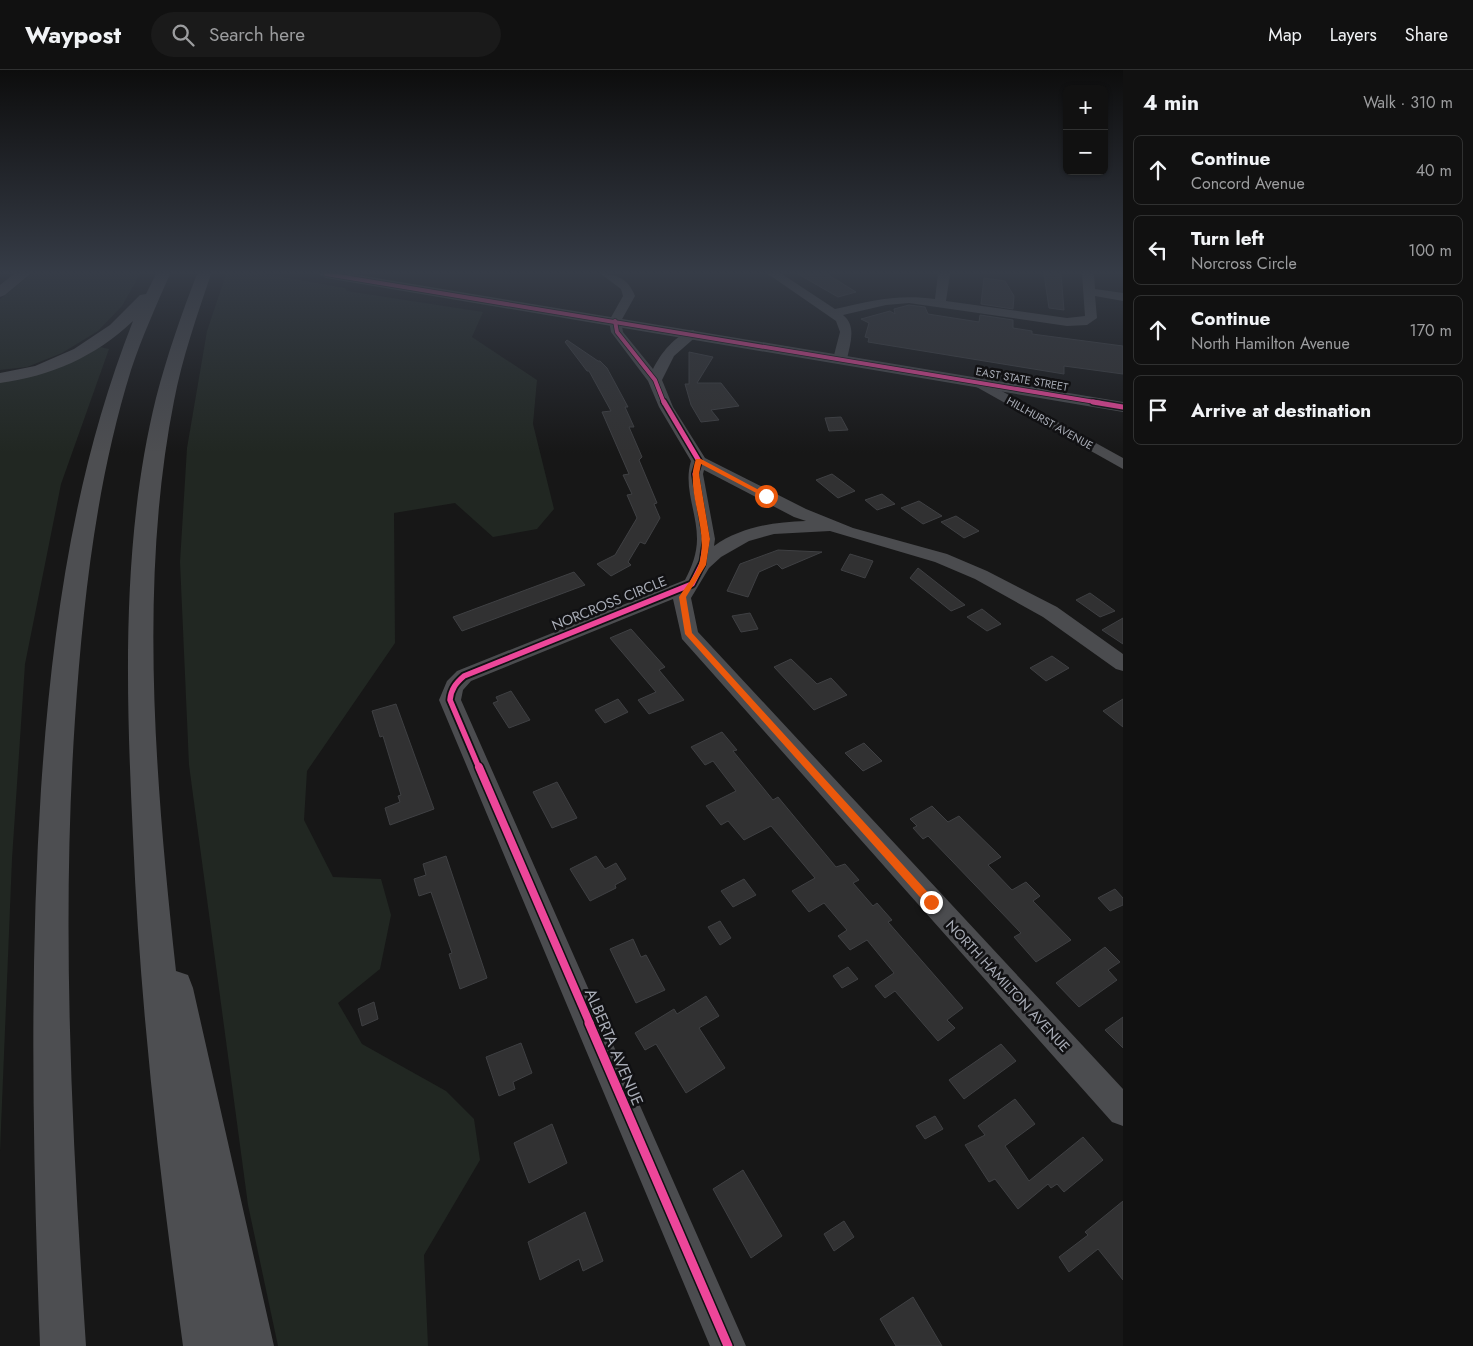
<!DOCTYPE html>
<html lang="en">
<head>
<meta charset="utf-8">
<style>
  :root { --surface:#111; --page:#1a1a1a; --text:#f1f3f6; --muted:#9c9d9f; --line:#303131 }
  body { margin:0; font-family:Jost,sans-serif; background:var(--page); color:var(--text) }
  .controls { position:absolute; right:15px; top:15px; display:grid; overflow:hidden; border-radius:8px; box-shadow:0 1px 4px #0004 }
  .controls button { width:45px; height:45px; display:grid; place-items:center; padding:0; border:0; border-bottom:1px solid var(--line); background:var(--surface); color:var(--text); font:25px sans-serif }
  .stop { position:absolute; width:15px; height:15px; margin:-11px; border:4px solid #ea580c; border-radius:50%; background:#fff }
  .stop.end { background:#ea580c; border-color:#fff; box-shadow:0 1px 5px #0008 }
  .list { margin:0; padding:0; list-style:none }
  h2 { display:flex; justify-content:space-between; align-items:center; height:65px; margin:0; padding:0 20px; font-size:21px }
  h2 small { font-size:16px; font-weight:400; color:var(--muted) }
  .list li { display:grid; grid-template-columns:32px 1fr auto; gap:15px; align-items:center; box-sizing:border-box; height:70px; margin:0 10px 10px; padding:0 10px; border:1px solid var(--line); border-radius:8px }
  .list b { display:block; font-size:19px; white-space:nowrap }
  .list p { margin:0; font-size:16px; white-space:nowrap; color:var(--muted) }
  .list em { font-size:16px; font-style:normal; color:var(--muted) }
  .icon { flex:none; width:28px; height:28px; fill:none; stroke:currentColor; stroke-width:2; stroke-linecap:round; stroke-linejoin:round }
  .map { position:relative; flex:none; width:1123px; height:1276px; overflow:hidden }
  header { display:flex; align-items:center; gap:30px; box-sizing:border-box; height:70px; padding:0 25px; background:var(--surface); border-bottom:1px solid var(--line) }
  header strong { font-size:24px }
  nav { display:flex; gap:28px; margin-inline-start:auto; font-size:18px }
  .search { width:350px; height:45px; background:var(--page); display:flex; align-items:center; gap:12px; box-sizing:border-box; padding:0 18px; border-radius:28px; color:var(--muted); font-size:19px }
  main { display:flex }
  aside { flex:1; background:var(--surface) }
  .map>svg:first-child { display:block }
  .green { fill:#212722 }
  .building { fill:#313132; stroke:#3f4043 }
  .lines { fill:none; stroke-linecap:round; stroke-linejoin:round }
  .minor { fill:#4b4c4f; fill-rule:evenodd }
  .tertiary { fill:#4b4c4f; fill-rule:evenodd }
  .motorway { fill:#4d4e51; fill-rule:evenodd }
  .cycleway-far4-casing { stroke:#111113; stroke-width:5.5 }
  .cycleway-far3-casing { stroke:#111113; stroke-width:8 }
  .cycleway-far2-casing { stroke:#111113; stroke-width:9 }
  .cycleway-far1-casing { stroke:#111113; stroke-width:11 }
  .cycleway-casing { stroke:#111113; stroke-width:12 }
  .cycleway-far4 { stroke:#ed469a; stroke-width:4 }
  .cycleway-far3 { stroke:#ed469a; stroke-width:5 }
  .cycleway-far2 { stroke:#ed469a; stroke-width:5.5 }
  .cycleway-far1 { stroke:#ed469a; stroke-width:8 }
  .cycleway { stroke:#ed469a; stroke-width:9 }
  .route { fill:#ea580c }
  .labels { text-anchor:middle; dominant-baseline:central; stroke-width:5; stroke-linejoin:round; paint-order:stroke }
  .far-street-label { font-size:11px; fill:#a9adb7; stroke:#111113 }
  .street-label { font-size:14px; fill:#a9adb7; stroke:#111113 }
  .near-street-label { font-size:16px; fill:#a9adb7; stroke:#111113 }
</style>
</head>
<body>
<header>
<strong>Waypost</strong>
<div class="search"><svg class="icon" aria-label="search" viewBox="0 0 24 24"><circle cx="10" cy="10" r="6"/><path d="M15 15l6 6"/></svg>Search here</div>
<nav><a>Map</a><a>Layers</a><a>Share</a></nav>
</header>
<main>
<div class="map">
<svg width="1123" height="1276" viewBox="0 0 1123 1276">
  <rect width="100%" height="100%" fill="#171717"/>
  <g class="green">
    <path d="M32 204H140L122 236 98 261 62 283 27 297 0 300V229Z"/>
    <path d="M226 204H265L345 218 347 221 483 242 472 267 537 310 533 354 554 439 537 459 493 467 455 433 394 443 395 573 307 701 304 750 333 807 381 809 391 845 380 899 338 933 362 974 446 1021 474 1049 480 1090 424 1185 428 1276H278L248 1135 189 695 180 492 187 378 207 261Z"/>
    <path d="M100 277 109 279 61 414 25 594 12 789 0 1082V312C37 308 68 294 100 277Z"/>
  </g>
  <g class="building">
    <path d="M798 204H827L856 222 838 227Z"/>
    <path d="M1044 204H1061L1064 240 1049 238Z"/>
    <path d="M984 208 1005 211 1014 226 1013 239 981 234Z"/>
    <path d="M909 235 925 237 928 244 979 252 980 245 1013 250V258L1032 261V264L1123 276V304L1064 296V304L868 272 869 268 865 267 869 253 861 249 890 241 895 244 894 239Z"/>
    <path d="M567 270 598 291H600L607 298 628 337H625L634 357H629L642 387 639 390 657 433 654 434 660 448 645 474 640 472 628 492 631 495 611 506 597 494 615 485 637 448 627 425 632 424 623 405 629 404 602 342 611 341 589 301H587L565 272Z"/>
    <path d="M689 282 713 287 697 313H721L739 336 711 340 719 350 701 352 691 335 685 314H689Z"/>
    <path d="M841 347 848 360 829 361 825 348Z"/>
    <path d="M832 404 855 421 838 428 816 410Z"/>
    <path d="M882 424 895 434 877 440 865 430Z"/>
    <path d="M919 431 942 446 923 454 901 438Z"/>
    <path d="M956 446 979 461 964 468 941 452Z"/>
    <path d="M778 480 822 482 782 499 777 494 759 502 748 527 727 521 740 494Z"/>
    <path d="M850 484 873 491 865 508 841 500Z"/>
    <path d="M918 498 965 535 951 541 910 508Z"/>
    <path d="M574 502 585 515 462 561 453 547Z"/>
    <path d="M1090 523 1115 541 1100 547 1076 530Z"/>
    <path d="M982 539 1001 554 987 561 967 547Z"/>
    <path d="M750 543 758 559 741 562 732 546Z"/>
    <path d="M1123 548V574L1102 560Z"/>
    <path d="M631 559 665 597 659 600 684 630 649 644 638 630 656 622 610 568Z"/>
    <path d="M1052 586 1069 598 1046 611 1030 598Z"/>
    <path d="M791 589 817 614 831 608 847 625 814 640 774 597Z"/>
    <path d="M511 621 530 650 509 658 493 633 498 631 496 627Z"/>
    <path d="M618 629 628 642 605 653 595 640Z"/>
    <path d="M1123 629V657L1103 641Z"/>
    <path d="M396 634 434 739 390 755 385 738 400 732 398 726 401 725 383 666 380 667 372 641Z"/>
    <path d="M722 662 737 680 733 681 773 730 778 727 836 797 845 794 859 810 853 813 873 836 877 833 892 850 888 852 963 938 947 950 955 958 938 971 895 921 885 928 875 916 894 903 867 870 850 880 838 866 847 860 824 833 809 842 792 821 815 808 771 756 744 770 728 751 721 755 706 736 736 721 713 691 705 695 691 677Z"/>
    <path d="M864 673 882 691 863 701 845 683Z"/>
    <path d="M557 712 577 748 552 758 533 722Z"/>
    <path d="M932 736 948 752 959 746 1001 787 988 795 1012 820 1026 812 1040 826 1033 831 1071 870 1036 892 1014 867 1021 863 928 766 923 769 913 758 917 756 910 749Z"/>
    <path d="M446 786 487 908 460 919 449 884 452 883 431 822 419 826 414 809 426 805 423 794Z"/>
    <path d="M596 786 605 799 616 793 626 809 615 815 616 818 590 831 570 799Z"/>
    <path d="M744 809 756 825 733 837 721 821Z"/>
    <path d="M1115 819 1123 828V835L1110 841 1098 828Z"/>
    <path d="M720 851 731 868 720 875 708 857Z"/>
    <path d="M633 869 641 887 646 885 665 920 636 933 610 879Z"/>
    <path d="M1105 877 1120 892 1108 900 1117 910 1079 937 1056 913Z"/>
    <path d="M848 897 858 909 842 918 833 906Z"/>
    <path d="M706 926 719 946 699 958 725 998 686 1023 656 974 645 980 635 963 674 939 677 944Z"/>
    <path d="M374 932 378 949 362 956 358 939Z"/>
    <path d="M1123 947V978L1105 960Z"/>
    <path d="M521 973 532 1003 513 1012 515 1019 499 1026 486 987Z"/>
    <path d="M1001 974 1016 991 964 1029 949 1010Z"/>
    <path d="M1015 1029 1035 1054 1005 1076 1029 1111 1083 1067 1103 1090 1064 1122 1057 1114 1051 1118 1048 1114 1018 1139 995 1109 989 1112 965 1075 985 1065 978 1056Z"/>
    <path d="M935 1046 943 1059 925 1069 916 1056Z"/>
    <path d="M552 1054 567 1093 529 1113 514 1073Z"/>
    <path d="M743 1100 782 1166 751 1188 713 1119Z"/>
    <path d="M1123 1131V1210L1098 1179 1069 1202 1059 1187 1088 1165 1085 1162Z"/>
    <path d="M585 1142 603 1191 583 1201 579 1189 540 1210 528 1172Z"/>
    <path d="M844 1151 854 1167 834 1181 824 1164Z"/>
    <path d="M913 1227 942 1276H896L880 1249Z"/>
  </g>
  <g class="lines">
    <g class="minor">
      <path d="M601 204C618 204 629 210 635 226L621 251 623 262 653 299C661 283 675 265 693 260L699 264 674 286 662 310 673 337 705 388 806 439 853 458 947 484 987 501 1057 537 1123 584V601L1116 599 1043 547 975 509 935 492 830 461 774 464 749 471 721 487 709 498 691 528 698 562 1123 1019V1056L1112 1052 682 569 673 529 471 611 463 620 461 630 746 1276H710L439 630 447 611 457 601 685 510C692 497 697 483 697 469 697 442 683 417 691 391L659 337 648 311 611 262 609 251 623 226 621 219ZM704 400 794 447 806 451C773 452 741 457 714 476L715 469 703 404Z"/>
      <path d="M768 204H782L835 239C872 231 896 224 935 229L938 204H950L946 231 1067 248 1085 246 1082 204H1094L1095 219 1123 223V231L1095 226 1097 248 1087 255 1067 256 909 233 886 235 843 245C857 256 850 274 847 289L840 293 833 289 840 262 836 251Z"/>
      <path d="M978 308 1123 388V399L973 315 971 312 973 309Z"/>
    </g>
    <path class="tertiary" d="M319 204H352L1123 332V342L326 208Z"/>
    <g class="motorway">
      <path d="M14 204H30L5 225 0 227V215Z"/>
      <path d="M156 204H170C156 236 142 267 131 300 96 413 83 532 75 649 61 858 72 1067 86 1276H40C33 1090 29 905 41 719 52 559 74 400 133 251 95 287 51 306 0 313V303L35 296 74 279 110 255 140 225 146 224Z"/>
      <path d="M197 204H211C197 246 182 288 174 331 138 513 156 717 176 901L188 905 193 918 274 1276H183C160 1107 140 938 133 767 126 622 121 470 156 328 167 286 181 245 197 204Z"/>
    </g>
    <g class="cycleway-far4-casing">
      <g id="cycleway-far4">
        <path d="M326 204 1101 333"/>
        <path d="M615 251 617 262 655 310 664 333"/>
      </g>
    </g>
    <g class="cycleway-far3-casing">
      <g id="cycleway-far3">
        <path d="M664 332 699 391 695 404 706 469 702 495"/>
        <path d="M1093 332 1123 337"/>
      </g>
    </g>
    <g class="cycleway-far2-casing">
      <path id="cycleway-far2" d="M479 698 450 630C451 619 456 613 464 606L692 514 702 494"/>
    </g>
    <g class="cycleway-far1-casing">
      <path id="cycleway-far1" d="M479 697 590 954"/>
    </g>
    <g class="cycleway-casing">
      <path id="cycleway" d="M589 953 728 1276"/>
    </g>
    <use href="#cycleway-far4" class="cycleway-far4"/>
    <use href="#cycleway-far3" class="cycleway-far3"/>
    <use href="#cycleway-far2" class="cycleway-far2"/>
    <use href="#cycleway-far1" class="cycleway-far1"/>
    <use href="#cycleway" class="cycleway"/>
  </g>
  <linearGradient id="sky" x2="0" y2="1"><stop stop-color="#0d0d0d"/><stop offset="0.53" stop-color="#363c47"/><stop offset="1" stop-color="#363c47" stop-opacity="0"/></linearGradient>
  <rect width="1123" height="383" fill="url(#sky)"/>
  <path class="route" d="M696 389H701L770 426 764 427 701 394 699 404 710 469 706 495 686 527 692 563 934 829V835H927L685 564 679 527C685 517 696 505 699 494 710 459 684 421 696 389Z"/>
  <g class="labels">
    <g class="far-street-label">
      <text transform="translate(1022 309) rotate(10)">EAST STATE STREET</text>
      <text transform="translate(1050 353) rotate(29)">HILLHURST AVENUE</text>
    </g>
    <g class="street-label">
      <text transform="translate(609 533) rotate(-22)">NORCROSS CIRCLE</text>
      <text transform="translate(1008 916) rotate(47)">NORTH HAMILTON AVENUE</text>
    </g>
    <g class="near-street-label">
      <text transform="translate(614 977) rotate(67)">ALBERTA AVENUE</text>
    </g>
  </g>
</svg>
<div class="controls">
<button>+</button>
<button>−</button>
</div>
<div class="stop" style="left:766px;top:426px"></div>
<div class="stop end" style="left:931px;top:832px"></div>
</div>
<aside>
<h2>4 min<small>Walk · 310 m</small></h2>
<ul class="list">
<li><svg class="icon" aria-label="ahead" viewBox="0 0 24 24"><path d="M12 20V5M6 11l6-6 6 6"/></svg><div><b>Continue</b><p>Concord Avenue</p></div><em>40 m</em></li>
<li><svg class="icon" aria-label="left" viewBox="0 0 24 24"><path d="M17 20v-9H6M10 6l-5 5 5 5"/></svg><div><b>Turn left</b><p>Norcross Circle</p></div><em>100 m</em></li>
<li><svg class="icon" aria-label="ahead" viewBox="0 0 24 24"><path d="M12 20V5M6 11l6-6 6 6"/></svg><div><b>Continue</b><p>North Hamilton Avenue</p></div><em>170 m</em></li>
<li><svg class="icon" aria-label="arrive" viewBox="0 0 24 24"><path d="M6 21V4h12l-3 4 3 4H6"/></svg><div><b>Arrive at destination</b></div></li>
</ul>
</aside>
</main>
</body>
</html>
